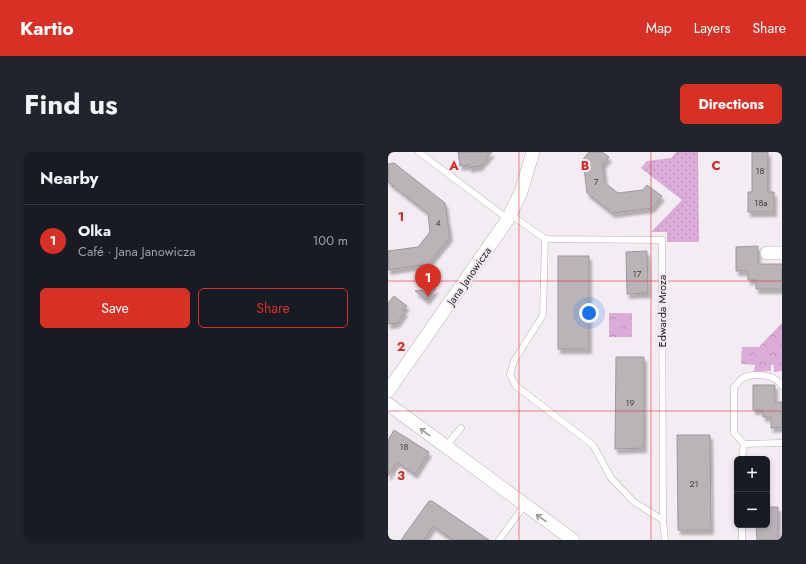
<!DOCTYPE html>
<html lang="en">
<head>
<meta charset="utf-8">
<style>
  :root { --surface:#171b24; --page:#20242c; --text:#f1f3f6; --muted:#9ea1a6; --line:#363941; --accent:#d93025 }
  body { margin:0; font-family:Jost,sans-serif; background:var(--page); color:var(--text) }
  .controls { position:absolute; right:12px; bottom:12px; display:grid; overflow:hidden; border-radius:6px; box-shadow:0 2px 6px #0003 }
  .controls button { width:36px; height:36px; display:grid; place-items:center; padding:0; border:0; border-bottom:1px solid var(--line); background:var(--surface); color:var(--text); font:20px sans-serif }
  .you { position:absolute; left:201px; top:161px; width:14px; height:14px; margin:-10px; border:3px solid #fff; border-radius:50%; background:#1a73e8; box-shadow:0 0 0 6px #1a73e833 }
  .badge { display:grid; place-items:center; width:26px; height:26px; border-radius:50%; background:var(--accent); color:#fff; font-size:13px; font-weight:700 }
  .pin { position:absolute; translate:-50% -33px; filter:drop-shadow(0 1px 2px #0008) }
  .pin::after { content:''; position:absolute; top:21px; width:14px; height:12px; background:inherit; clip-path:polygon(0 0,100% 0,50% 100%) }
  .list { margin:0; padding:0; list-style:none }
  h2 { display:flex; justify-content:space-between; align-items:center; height:52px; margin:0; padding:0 16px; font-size:17px }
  h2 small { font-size:13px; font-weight:400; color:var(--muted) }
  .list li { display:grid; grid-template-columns:26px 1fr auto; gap:12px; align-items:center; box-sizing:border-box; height:72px; padding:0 16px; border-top:1px solid var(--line) }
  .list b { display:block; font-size:15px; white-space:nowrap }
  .list p { margin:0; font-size:13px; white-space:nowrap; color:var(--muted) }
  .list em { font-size:13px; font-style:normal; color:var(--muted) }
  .actions { display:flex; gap:8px; padding:12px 16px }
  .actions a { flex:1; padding:9px 0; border:1px solid var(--accent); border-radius:6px; text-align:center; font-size:14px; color:var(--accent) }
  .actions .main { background:var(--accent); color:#fff }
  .map { position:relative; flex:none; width:394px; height:388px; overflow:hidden; border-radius:6px }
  header { display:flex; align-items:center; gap:24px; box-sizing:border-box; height:56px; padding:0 20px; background:var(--accent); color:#fff }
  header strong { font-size:19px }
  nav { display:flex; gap:22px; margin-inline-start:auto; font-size:14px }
  .intro { display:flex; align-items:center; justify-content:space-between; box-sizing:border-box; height:96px; padding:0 24px }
  h1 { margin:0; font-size:28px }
  .button { padding:10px 18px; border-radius:6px; background:var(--accent); color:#fff; font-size:14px; font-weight:700 }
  main { display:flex; gap:24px; padding:0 24px }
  aside { flex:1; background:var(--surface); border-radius:6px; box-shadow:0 2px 6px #0003 }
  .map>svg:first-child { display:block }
  .grass { fill:url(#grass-dots) }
  .park { fill:url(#park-crowns) }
  .building { fill:#bab4b9; stroke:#9e989d; filter:url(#shadow) }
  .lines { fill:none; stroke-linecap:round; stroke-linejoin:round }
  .service-casing { stroke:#b8b2b7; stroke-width:7 }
  .minor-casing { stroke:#b8b2b7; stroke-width:14 }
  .service { stroke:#fff; stroke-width:6 }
  .minor { stroke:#fff; stroke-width:13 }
  .oneway { stroke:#989898 }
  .grid { fill:none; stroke:#d62828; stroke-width:1; stroke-opacity:0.55 }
  .labels { text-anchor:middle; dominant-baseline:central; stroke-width:4; stroke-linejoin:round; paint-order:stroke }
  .number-label { font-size:9px; fill:#434042 }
  .street-label { font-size:11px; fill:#1b191b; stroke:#f3ecf2 }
  .grid-label { font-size:13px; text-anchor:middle; font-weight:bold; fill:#d62828; stroke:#f3ecf2; stroke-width:4; stroke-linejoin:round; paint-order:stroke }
</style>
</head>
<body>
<header>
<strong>Kartio</strong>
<nav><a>Map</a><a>Layers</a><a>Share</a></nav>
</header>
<div class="intro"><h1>Find us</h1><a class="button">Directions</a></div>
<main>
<aside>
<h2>Nearby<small></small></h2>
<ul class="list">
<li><span class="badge">1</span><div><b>Olka</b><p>Café · Jana Janowicza</p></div><em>100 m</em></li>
</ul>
<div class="actions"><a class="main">Save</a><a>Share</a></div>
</aside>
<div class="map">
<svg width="394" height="388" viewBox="0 0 394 388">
  <defs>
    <pattern id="grass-dots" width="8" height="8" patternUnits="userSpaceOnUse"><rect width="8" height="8" fill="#dcacd8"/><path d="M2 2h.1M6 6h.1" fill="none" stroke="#bc93b9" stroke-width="1.8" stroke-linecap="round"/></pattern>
    <pattern id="park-crowns" width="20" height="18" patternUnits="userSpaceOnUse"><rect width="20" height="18" fill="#dcacd8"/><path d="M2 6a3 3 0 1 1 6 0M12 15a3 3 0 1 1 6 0" fill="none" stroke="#bc93b9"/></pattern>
    <filter id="shadow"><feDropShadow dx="2.5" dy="4.5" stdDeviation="1" flood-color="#0004"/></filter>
  </defs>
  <rect width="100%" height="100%" fill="#f3ecf2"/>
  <path class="grass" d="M288 0H310L311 90H279V80H263L294 48 253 16 259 9 283 6Z"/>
  <g class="park">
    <rect x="221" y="161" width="23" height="24"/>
    <path d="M394 171V219L386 220V213H383V219L366 220 367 213 353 212 354 195H371Z"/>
  </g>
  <g class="building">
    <path d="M70 0H104L92 14 81 16V13L72 14Z"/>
    <path d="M201 0H214L221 5 215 12 217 31 230 41 255 38 259 33 274 44 264 56 224 61 199 41 195 7Z"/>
    <path d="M364 0H380V40H386V60H360V40H364Z"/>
    <path d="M6 11 57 51 62 85 40 112 0 118V99L30 95 42 80 40 61 0 30V12Z"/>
    <path d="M370 94V112H394V137H368V128H360V119H348V95Z"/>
    <path d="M259 99 260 141 239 142 238 100Z"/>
    <rect x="170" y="104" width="31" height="93"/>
    <path d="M48 137 39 148 27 139Z"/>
    <path d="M6 144 19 154 15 158 17 160 9 171 0 172V151Z"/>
    <path d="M228 205H256V296L227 297Z"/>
    <path d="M365 233H387V250H394V275L383 276V265H375V258H365Z"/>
    <path d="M6 278 41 300 27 322 9 310 0 324V288Z"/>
    <path d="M289 283H322L323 378H290Z"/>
    <path d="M41 349H44L101 388H65L45 374 36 388H13Z"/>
    <path d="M379 355H390V388H369L368 373H379Z"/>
  </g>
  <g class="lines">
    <g class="service-casing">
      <g id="service">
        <path d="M31 0 120 67"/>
        <path d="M122 62 157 87 274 88 275 368 277 388"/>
        <path d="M157 87 155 163 126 209 122 223 128 234 205 293 223 326 246 350 275 368"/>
        <path d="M356 292 394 291"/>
        <path d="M58 294 73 276"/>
        <path d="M354 307 356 292 346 281V235C349 232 352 228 355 226 367 220 388 223 394 234"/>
        <path d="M354 373V388"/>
        <path d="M111 388 136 354"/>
      </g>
    </g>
    <g class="minor-casing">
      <g id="minor">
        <path d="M379 101H394"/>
        <path d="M0 239 120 67 133 40 145 0"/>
        <path d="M0 252 185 388"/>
      </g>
    </g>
    <use href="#service" class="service"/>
    <use href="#minor" class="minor"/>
  </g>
  <defs><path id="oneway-shaft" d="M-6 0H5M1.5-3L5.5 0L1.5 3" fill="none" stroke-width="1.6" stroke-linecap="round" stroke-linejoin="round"/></defs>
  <g class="oneway">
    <use href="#oneway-shaft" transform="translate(37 280) rotate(-144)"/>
    <use href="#oneway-shaft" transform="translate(153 366) rotate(-145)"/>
  </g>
  <path class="grid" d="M131 0V388M263 0V388M0 129H394M0 259H394"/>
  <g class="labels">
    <g class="number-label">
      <text x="372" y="18">18</text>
      <text x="208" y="29">7</text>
      <text x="373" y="50">18a</text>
      <text x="50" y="70">4</text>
      <text x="249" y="121">17</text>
      <text x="242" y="250">19</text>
      <text x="16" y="294">18</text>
      <text x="306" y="331">21</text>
    </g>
    <g class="street-label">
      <text transform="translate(81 124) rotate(-55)">Jana Janowicza</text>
      <text transform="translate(274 159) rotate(-90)">Edwarda Mroza</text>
    </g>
  </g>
  <g class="grid-label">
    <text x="66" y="18">A</text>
    <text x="197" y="18">B</text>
    <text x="328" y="18">C</text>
    <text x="13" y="69">1</text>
    <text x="13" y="199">2</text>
    <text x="13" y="328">3</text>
  </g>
</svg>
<div class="controls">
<button>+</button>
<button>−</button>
</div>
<div class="you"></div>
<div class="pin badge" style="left:40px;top:145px">1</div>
</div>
</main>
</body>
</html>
